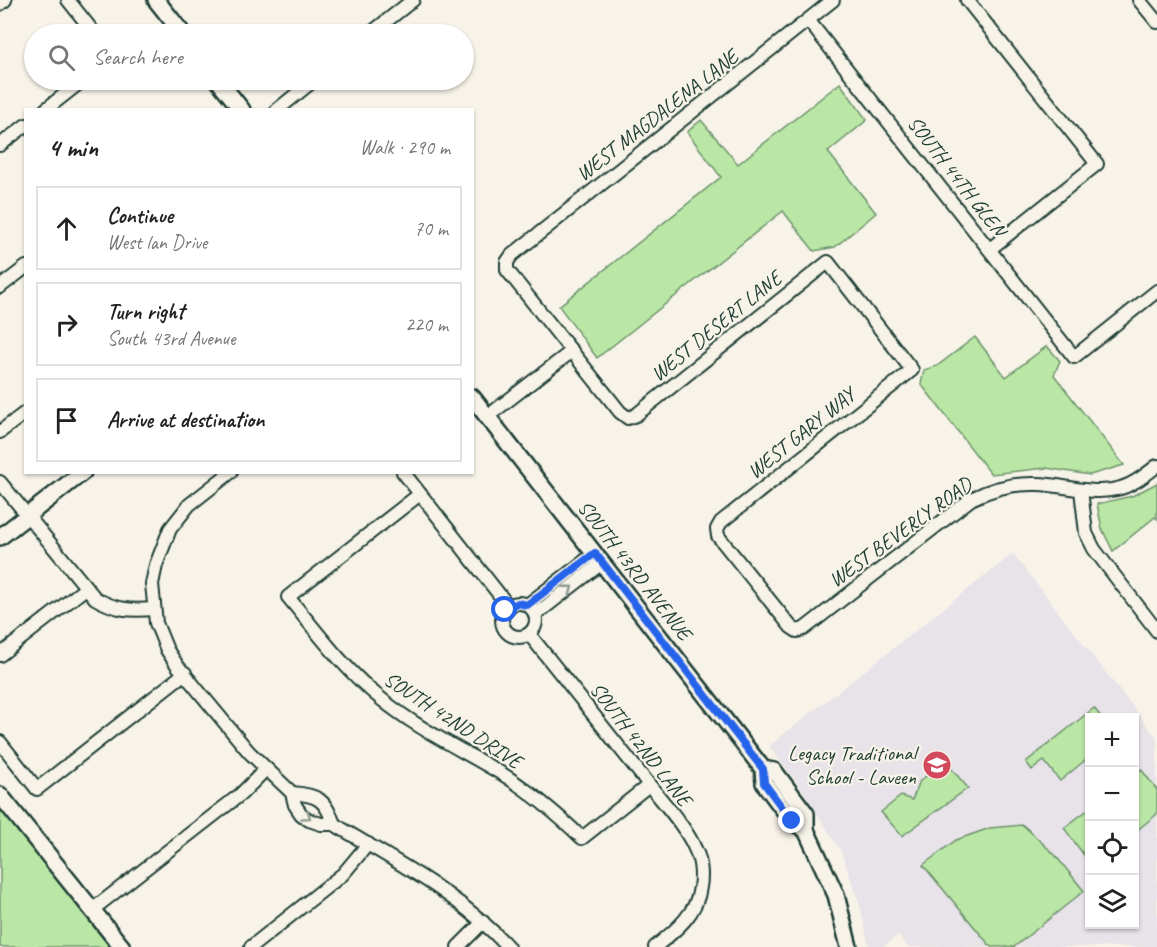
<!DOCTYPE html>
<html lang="en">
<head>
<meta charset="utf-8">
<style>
  :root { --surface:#fff; --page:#f6f6f6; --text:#222; --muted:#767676; --line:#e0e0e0 }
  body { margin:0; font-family:Caveat,sans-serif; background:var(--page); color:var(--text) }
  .controls { position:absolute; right:18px; bottom:18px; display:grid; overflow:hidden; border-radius:0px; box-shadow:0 2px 4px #0004 }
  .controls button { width:54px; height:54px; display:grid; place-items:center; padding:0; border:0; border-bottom:2px solid var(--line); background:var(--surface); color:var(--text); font:30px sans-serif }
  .stop { position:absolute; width:18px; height:18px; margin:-14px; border:4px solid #2563eb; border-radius:50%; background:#fff }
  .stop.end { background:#2563eb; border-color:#fff; box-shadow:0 2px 6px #0008 }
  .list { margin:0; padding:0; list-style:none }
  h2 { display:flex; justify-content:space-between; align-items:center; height:78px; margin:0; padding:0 24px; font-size:26px }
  h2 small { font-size:20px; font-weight:400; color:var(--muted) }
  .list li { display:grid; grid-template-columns:39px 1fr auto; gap:18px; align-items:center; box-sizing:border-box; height:84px; margin:0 12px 12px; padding:0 12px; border:2px solid var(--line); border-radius:0px }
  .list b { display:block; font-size:22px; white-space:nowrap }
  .list p { margin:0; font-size:20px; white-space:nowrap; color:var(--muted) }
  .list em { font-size:20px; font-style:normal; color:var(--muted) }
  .icon { flex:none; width:33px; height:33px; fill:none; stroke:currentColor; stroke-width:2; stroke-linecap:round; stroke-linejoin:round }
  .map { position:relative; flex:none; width:1157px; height:947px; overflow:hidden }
  .search { position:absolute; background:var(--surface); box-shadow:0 2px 4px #0004; left:24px; top:24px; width:450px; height:66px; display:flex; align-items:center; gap:15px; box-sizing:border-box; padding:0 21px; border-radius:33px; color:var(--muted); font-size:22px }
  .panel { position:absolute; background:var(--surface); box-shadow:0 2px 4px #0004; left:24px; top:108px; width:450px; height:366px; border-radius:0px }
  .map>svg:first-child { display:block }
  .built { fill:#e8e2e9; fill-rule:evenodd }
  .green { fill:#bae7a5; stroke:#6c926c; stroke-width:1.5 }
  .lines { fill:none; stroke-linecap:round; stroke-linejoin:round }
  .minor-casing { stroke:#1f3d34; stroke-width:16 }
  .tertiary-casing { stroke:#1f3d34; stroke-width:20 }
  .minor { stroke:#f7f3e8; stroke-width:12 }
  .tertiary { stroke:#f7f3e8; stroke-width:15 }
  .oneway { stroke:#8b988e }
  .route { stroke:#2563eb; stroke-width:8 }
  .labels { text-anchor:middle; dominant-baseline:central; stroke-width:4.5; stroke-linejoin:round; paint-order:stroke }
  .street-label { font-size:21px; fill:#1f3d34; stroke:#f7f3e8 }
  .poi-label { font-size:21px; fill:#1f3d34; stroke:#f7f3e8; text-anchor:end }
</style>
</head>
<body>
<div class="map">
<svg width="1157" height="947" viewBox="0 0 1157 947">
  <rect width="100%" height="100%" fill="#f7f3e8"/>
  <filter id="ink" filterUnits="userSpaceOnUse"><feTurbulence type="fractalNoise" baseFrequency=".0167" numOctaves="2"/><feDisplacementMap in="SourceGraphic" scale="12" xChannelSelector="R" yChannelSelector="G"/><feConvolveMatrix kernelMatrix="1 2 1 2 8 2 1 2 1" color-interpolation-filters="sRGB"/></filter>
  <g filter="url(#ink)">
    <path class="built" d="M1013 554 1157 738V947H908L898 935 882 947H869L859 902 841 851 798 784 769 746ZM1090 718H1134V924H1090Z"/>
    <g class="green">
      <path d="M840 83 867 120 828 152 876 213 835 247 814 251 783 211 597 358 559 306 721 177 687 132 701 120 738 164Z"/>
      <path d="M975 337 1006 377 1047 346 1060 361 1054 375 1124 465 1090 475 1046 468 991 474 921 384 924 370 937 366Z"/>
      <path d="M1157 483V519L1155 517 1113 551 1102 529 1097 504 1132 496Z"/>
      <path d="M1094 708 1101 717 1090 718 1089 757 1060 781 1044 761 1032 770 1026 762Z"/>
      <path d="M945 761 968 788 902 836 881 812 901 796 912 800 920 781Z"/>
      <path d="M1141 769 1157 790V814L1135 832V774Z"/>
      <path d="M0 809 110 947H0Z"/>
      <path d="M1089 809V862L1064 828Z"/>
      <path d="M1023 825 1055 855 1084 891 1014 947H991L923 865 956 840 990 828Z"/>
    </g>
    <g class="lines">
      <g class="minor-casing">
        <g id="minor">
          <path d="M68 0 95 34"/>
          <path d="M833 0 512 255 507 262V270L620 412 628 418 636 415 828 262 912 370 721 522 717 529 718 536 791 627 797 631 804 629 971 499C993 488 1014 483 1038 484 1064 485 1091 495 1117 489 1132 486 1145 475 1157 466"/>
          <path d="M967 0 1097 164 990 249"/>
          <path d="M1139 0 1157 22"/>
          <path d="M0 4 5 0"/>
          <path d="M808 20 1074 357 1157 291"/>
          <path d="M370 34 413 0"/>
          <path d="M45 110 83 80"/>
          <path d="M277 110 314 80"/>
          <path d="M0 145 26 125"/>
          <path d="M0 287 26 267"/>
          <path d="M488 416 572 351"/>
          <path d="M0 432 26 412"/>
          <path d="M231 472 189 505 170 529 156 565 152 584 156 623 167 650 177 665 249 752 292 793 295 805 301 814 309 820 321 824H334C394 861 460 894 508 947"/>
          <path d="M403 472 509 607"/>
          <path d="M0 482 95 598C115 610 131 611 153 609"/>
          <path d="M1081 490 1086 533 1094 549 1157 631"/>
          <path d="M420 494 288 597C317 632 344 669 380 698 417 729 463 750 504 775 532 793 558 815 582 838L649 785"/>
          <circle cx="519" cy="620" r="17"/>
          <path d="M527 605 595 553"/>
          <path d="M535 615 603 562"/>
          <path d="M529 634C567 682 605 729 643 777 660 799 686 826 696 851 701 861 702 876 700 887 697 914 675 931 655 947"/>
          <path d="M0 655 86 588"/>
          <path d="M0 742 37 789 185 673"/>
          <path d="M292 793C318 795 325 799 334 824"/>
          <path d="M92 910 241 794 266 769"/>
          <path d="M251 947 343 874 368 844"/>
          <path d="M458 947 483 922"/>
        </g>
      </g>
      <g class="tertiary-casing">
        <g id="tertiary">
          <path d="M156 0 183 34"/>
          <path d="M218 80 242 110"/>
          <path d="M472 397 763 769 764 783 792 821 806 830"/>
          <path d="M0 537 83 472"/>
          <path d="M763 769 774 771 806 814V830L836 895 849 947"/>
          <path d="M0 795 122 947"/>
        </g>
      </g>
      <use href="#minor" class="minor"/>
      <use href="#tertiary" class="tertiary"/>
    </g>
    <defs><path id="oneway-chevron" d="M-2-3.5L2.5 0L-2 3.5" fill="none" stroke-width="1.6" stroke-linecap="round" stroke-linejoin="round" transform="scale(1.5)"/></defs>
    <g class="oneway">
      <use href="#oneway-chevron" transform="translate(569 589) rotate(-38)"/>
      <use href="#oneway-chevron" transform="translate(307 816) rotate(35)"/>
    </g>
  </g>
  <g class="lines" filter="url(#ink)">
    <path class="route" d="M505 610 518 603 527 605 595 553 763 769 764 783 792 821"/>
  </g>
  <defs>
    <g id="school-disc" transform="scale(1.5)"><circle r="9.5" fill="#d1495b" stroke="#f7f3e8"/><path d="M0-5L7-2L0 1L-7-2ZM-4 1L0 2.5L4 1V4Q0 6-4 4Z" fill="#fff"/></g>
  </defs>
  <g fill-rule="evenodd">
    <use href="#school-disc" x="937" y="765"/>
  </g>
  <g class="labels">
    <g class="street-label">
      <text transform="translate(657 115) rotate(-38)">WEST MAGDALENA LANE</text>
      <text transform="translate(957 176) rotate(52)">SOUTH 44TH GLEN</text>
      <text transform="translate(716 326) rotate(-39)">WEST DESERT LANE</text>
      <text transform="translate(801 433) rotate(-39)">WEST GARY WAY</text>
      <text transform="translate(900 532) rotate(-36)">WEST BEVERLY ROAD</text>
      <text transform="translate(635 570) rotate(52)">SOUTH 43RD AVENUE</text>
      <text transform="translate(453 720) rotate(33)">SOUTH 42ND DRIVE</text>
      <text transform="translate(641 744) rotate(52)">SOUTH 42ND LANE</text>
    </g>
    <g class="poi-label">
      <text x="916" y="753">Legacy Traditional<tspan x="916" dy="24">School - Laveen</tspan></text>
    </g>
  </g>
</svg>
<div class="controls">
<button>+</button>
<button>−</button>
<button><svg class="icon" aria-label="locate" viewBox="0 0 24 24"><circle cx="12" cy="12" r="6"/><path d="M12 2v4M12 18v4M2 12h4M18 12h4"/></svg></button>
<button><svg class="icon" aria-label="layers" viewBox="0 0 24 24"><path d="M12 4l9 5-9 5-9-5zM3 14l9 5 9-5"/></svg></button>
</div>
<div class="stop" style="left:505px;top:610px"></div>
<div class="stop end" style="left:792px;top:821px"></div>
<div class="search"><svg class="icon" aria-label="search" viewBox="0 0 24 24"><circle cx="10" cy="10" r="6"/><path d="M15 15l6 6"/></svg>Search here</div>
<section class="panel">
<h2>4 min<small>Walk · 290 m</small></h2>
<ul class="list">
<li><svg class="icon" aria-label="ahead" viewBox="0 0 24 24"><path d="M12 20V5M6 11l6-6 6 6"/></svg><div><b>Continue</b><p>West lan Drive</p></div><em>70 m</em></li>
<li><svg class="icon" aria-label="right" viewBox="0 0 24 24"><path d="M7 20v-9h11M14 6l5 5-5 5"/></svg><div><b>Turn right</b><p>South 43rd Avenue</p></div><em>220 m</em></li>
<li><svg class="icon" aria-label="arrive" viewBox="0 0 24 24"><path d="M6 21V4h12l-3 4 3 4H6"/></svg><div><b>Arrive at destination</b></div></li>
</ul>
</section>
</div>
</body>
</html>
